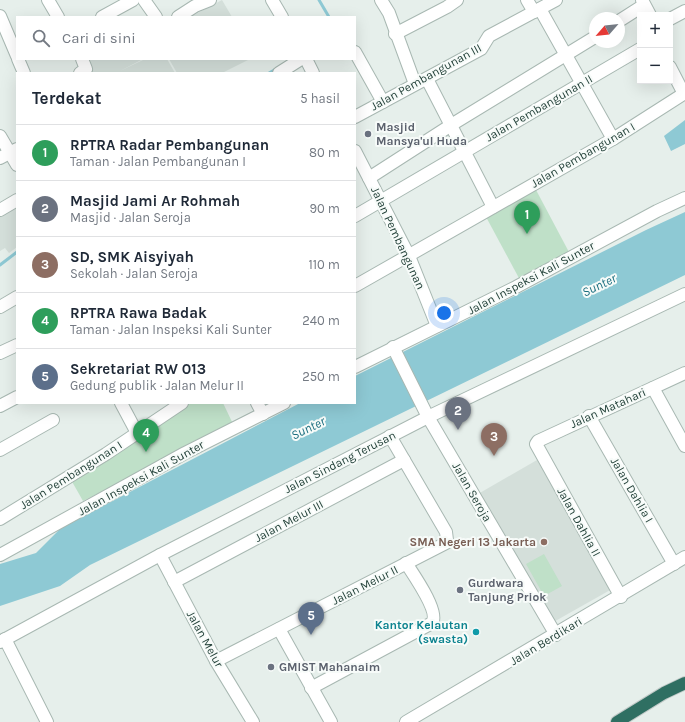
<!DOCTYPE html>
<html lang="id">
<head>
<meta charset="utf-8">
<style>
  :root { --surface:#fff; --page:#f6f6f7; --text:#1f2937; --muted:#747a83; --line:#e0e1e3; --accent:#7f5249 }
  body { margin:0; font-family:Karla,sans-serif; background:var(--page); color:var(--text) }
  .controls { position:absolute; right:12px; top:12px; display:grid; overflow:hidden; border-radius:0px; box-shadow:0 4px 16px #0002 }
  .controls button { width:36px; height:36px; display:grid; place-items:center; padding:0; border:0; border-bottom:1px solid var(--line); background:var(--surface); color:var(--text); font:20px sans-serif }
  .compass { position:absolute; left:589px; top:12px; width:36px; height:36px; border-radius:50%; background:var(--surface); box-shadow:0 4px 16px #0002; rotate:242deg }
  .you { position:absolute; left:444px; top:313px; width:14px; height:14px; margin:-10px; border:3px solid #fff; border-radius:50%; background:#1a73e8; box-shadow:0 0 0 6px #1a73e833 }
  .badge { display:grid; place-items:center; width:26px; height:26px; border-radius:50%; background:var(--accent); color:#fff; font-size:13px; font-weight:700 }
  .pin { position:absolute; translate:-50% -33px; filter:drop-shadow(0 1px 2px #0008) }
  .pin::after { content:''; position:absolute; top:21px; width:14px; height:12px; background:inherit; clip-path:polygon(0 0,100% 0,50% 100%) }
  .list { margin:0; padding:0; list-style:none }
  h2 { display:flex; justify-content:space-between; align-items:center; height:52px; margin:0; padding:0 16px; font-size:17px }
  h2 small { font-size:13px; font-weight:400; color:var(--muted) }
  .list li { display:grid; grid-template-columns:26px 1fr auto; gap:12px; align-items:center; box-sizing:border-box; height:56px; padding:0 16px; border-top:1px solid var(--line) }
  .list b { display:block; font-size:15px; white-space:nowrap }
  .list p { margin:0; font-size:13px; white-space:nowrap; color:var(--muted) }
  .list em { font-size:13px; font-style:normal; color:var(--muted) }
  .icon { flex:none; width:22px; height:22px; fill:none; stroke:currentColor; stroke-width:2; stroke-linecap:round; stroke-linejoin:round }
  .map { position:relative; flex:none; width:685px; height:722px; overflow:hidden }
  .search { position:absolute; background:var(--surface); box-shadow:0 4px 16px #0002; left:16px; top:16px; width:340px; height:44px; display:flex; align-items:center; gap:10px; box-sizing:border-box; padding:0 14px; border-radius:0px; color:var(--muted); font-size:15px }
  .panel { position:absolute; background:var(--surface); box-shadow:0 4px 16px #0002; left:16px; top:72px; width:340px; height:332px; border-radius:0px }
  .map>svg:first-child { display:block }
  .built { fill:#d4dfda }
  .green { fill:#bfe0c8 }
  .water { fill:#8ec9d4 }
  .lines { fill:none; stroke-linecap:round; stroke-linejoin:round }
  .stream { stroke:#8ec9d4; stroke-width:3 }
  .minor-casing { stroke:#a8b8b2; stroke-width:14 }
  .highway-casing { stroke:#c2cac8; stroke-width:14 }
  .minor { stroke:#fff; stroke-width:12 }
  .highway { stroke:#2f6f62; stroke-width:12 }
  .worship-dot { fill:#6b7280; stroke:#f7fbf9; stroke-width:1.5 }
  .education-dot { fill:#8d6e63; stroke:#f7fbf9; stroke-width:1.5 }
  .culture-dot { fill:#0f9aa8; stroke:#f7fbf9; stroke-width:1.5 }
  .labels { text-anchor:middle; dominant-baseline:central; stroke-width:4; stroke-linejoin:round; paint-order:stroke }
  .street-label { font-size:12px; fill:#24423a; stroke:#f7fbf9 }
  .worship-label { font-size:12px; font-weight:bold; fill:#5b616d; stroke:#f7fbf9; text-anchor:start }
  .education-label { font-size:12px; font-weight:bold; fill:#785e54; stroke:#f7fbf9; text-anchor:end }
  .culture-label { font-size:12px; font-weight:bold; fill:#0d838f; stroke:#f7fbf9; text-anchor:end }
  .water-label { font-size:13px; font-style:italic; fill:#1c6f80; stroke:#f7fbf9 }
</style>
</head>
<body>
<div class="map">
<svg width="685" height="722" viewBox="0 0 685 722">
  <rect width="100%" height="100%" fill="#e6efeb"/>
  <g class="built">
    <path d="M222 0 232 17H190Z"/>
    <path d="M85 59H143L120 71 145 59H167L175 73H93Z"/>
    <path d="M169 59H250L222 73H177Z"/>
    <path d="M17 200V247L9 253 5 248 0 251V210Z"/>
    <path d="M537 460 612 589 550 624 478 494Z"/>
  </g>
  <g class="green">
    <path d="M535 188 570 254 520 280 485 215Z"/>
    <path d="M185 403H223L234 426 83 501 70 478Z"/>
    <path d="M544 554 562 586 544 596 526 564Z"/>
  </g>
  <g class="water">
    <path d="M685 120V144L671 151 664 136Z"/>
    <path d="M685 212V275L90 565 60 586 0 606V564L36 553 61 528 300 403H355V376L646 230Z"/>
  </g>
  <g class="lines">
    <g class="stream">
      <path d="M319 0 329 17"/>
      <path d="M269 73 276 69"/>
      <path d="M0 265 17 252"/>
    </g>
    <g class="minor-casing">
      <g id="minor">
        <path d="M48 0 58 17"/>
        <path d="M144 0 156 17"/>
        <path d="M272 0 282 17"/>
        <path d="M381 0 389 13 415 84"/>
        <path d="M527 0 534 12"/>
        <path d="M642 0 650 15"/>
        <path d="M540 9 613 139"/>
        <path d="M0 16 17 56"/>
        <path d="M102 17 133 0"/>
        <path d="M178 17 195 6 210 0"/>
        <path d="M670 19 685 11"/>
        <path d="M619 21 644 5"/>
        <path d="M395 34 447 7 457 0"/>
        <path d="M355 52 383 102"/>
        <path d="M18 59 24 73"/>
        <path d="M306 59 313 73"/>
        <path d="M670 67 684 94"/>
        <path d="M80 73 86 69 82 59"/>
        <path d="M279 73 301 59"/>
        <path d="M427 79 493 207"/>
        <path d="M355 117 481 49 489 36 556 0"/>
        <path d="M0 136 17 165"/>
        <path d="M355 151 409 256 437 326"/>
        <path d="M0 158 17 149"/>
        <path d="M369 178 456 122 595 37"/>
        <path d="M0 210 17 200"/>
        <path d="M355 216 640 49"/>
        <path d="M355 286 613 139 685 93"/>
        <path d="M0 307 17 297"/>
        <path d="M393 347 428 417 556 635"/>
        <path d="M0 353 17 345"/>
        <path d="M355 367 516 287 657 211 685 198"/>
        <path d="M653 388 685 446"/>
        <path d="M121 403 137 433"/>
        <path d="M257 403 263 414"/>
        <path d="M0 406 17 397"/>
        <path d="M589 416 674 564"/>
        <path d="M0 450 53 420"/>
        <path d="M0 519 106 454 182 403"/>
        <path d="M0 555 185 453 284 403"/>
        <path d="M160 555 216 661 253 722"/>
        <path d="M174 582 404 460"/>
        <path d="M621 597 536 444 538 441 685 373"/>
        <path d="M279 629 331 722"/>
        <path d="M5 639 47 722"/>
        <path d="M0 642 160 555 432 415 685 294"/>
        <path d="M216 661 446 543 447 540 446 532 390 436"/>
        <path d="M311 688 432 623C440 612 413 574 406 563"/>
        <path d="M406 722 685 557"/>
      </g>
    </g>
    <g class="highway-casing">
      <path id="highway" d="M617 722 664 693 685 683"/>
    </g>
    <use href="#minor" class="minor"/>
    <use href="#highway" class="highway"/>
  </g>
  <g class="worship-dot">
    <circle cx="368" cy="134" r="4"/>
    <circle cx="460" cy="590" r="4"/>
    <circle cx="271" cy="667" r="4"/>
  </g>
  <circle class="education-dot" cx="544" cy="542" r="4"/>
  <circle class="culture-dot" cx="476" cy="632" r="4"/>
  <g class="labels">
    <g class="street-label">
      <text transform="translate(426 77) rotate(-29)">Jalan Pembangunan III</text>
      <text transform="translate(539 108) rotate(-30)">Jalan Pembangunan II</text>
      <text transform="translate(583 155) rotate(-30)">Jalan Pembangunan I</text>
      <text transform="translate(398 238) rotate(65)">Jalan Pembangunan</text>
      <text transform="translate(531 278) rotate(-28)">Jalan Inspeksi Kali Sunter</text>
      <text transform="translate(608 408) rotate(-24)">Jalan Matahari</text>
      <text transform="translate(340 462) rotate(-27)">Jalan Sindang Terusan</text>
      <text transform="translate(71 475) rotate(-32)">Jalan Pembangunan I</text>
      <text transform="translate(141 478) rotate(-29)">Jalan Inspeksi Kali Sunter</text>
      <text transform="translate(632 490) rotate(60)">Jalan Dahlia I</text>
      <text transform="translate(472 492) rotate(60)">Jalan Seroja</text>
      <text transform="translate(289 521) rotate(-28)">Jalan Melur III</text>
      <text transform="translate(579 522) rotate(61)">Jalan Dahlia II</text>
      <text transform="translate(365 585) rotate(-27)">Jalan Melur II</text>
      <text transform="translate(205 639) rotate(61)">Jalan Melur</text>
      <text transform="translate(546 641) rotate(-31)">Jalan Berdikari</text>
    </g>
    <g class="worship-label">
      <text x="376" y="127">Masjid<tspan x="376" dy="14">Mansya'ul Huda</tspan></text>
      <text x="468" y="583">Gurdwara<tspan x="468" dy="14">Tanjung Priok</tspan></text>
      <text x="279" y="667">GMIST Mahanaim</text>
    </g>
    <g class="education-label">
      <text x="536" y="542">SMA Negeri 13 Jakarta</text>
    </g>
    <g class="culture-label">
      <text x="468" y="625">Kantor Kelautan<tspan x="468" dy="14">(swasta)</tspan></text>
    </g>
    <g class="water-label">
      <text transform="translate(599 285) rotate(-26)">Sunter</text>
      <text transform="translate(308 428) rotate(-26)">Sunter</text>
    </g>
  </g>
</svg>
<div class="controls">
<button>+</button>
<button>−</button>
</div>
<svg class="compass" viewBox="-18 -18 36 36"><path d="M0-13l5 13h-10z" fill="#e53935"/><path d="M0 13l5-13h-10z" fill="#747a83"/></svg>
<div class="you"></div>
<div class="pin badge" style="left:527px;top:234px;background:#2e9e5b">1</div>
<div class="pin badge" style="left:458px;top:430px;background:#6b7280">2</div>
<div class="pin badge" style="left:494px;top:456px;background:#8d6e63">3</div>
<div class="pin badge" style="left:146px;top:452px;background:#2e9e5b">4</div>
<div class="pin badge" style="left:311px;top:635px;background:#5c6f8a">5</div>
<div class="search"><svg class="icon" aria-label="search" viewBox="0 0 24 24"><circle cx="10" cy="10" r="6"/><path d="M15 15l6 6"/></svg>Cari di sini</div>
<section class="panel">
<h2>Terdekat<small>5 hasil</small></h2>
<ul class="list">
<li><span class="badge" style="background:#2e9e5b">1</span><div><b>RPTRA Radar Pembangunan</b><p>Taman · Jalan Pembangunan I</p></div><em>80 m</em></li>
<li><span class="badge" style="background:#6b7280">2</span><div><b>Masjid Jami Ar Rohmah</b><p>Masjid · Jalan Seroja</p></div><em>90 m</em></li>
<li><span class="badge" style="background:#8d6e63">3</span><div><b>SD, SMK Aisyiyah</b><p>Sekolah · Jalan Seroja</p></div><em>110 m</em></li>
<li><span class="badge" style="background:#2e9e5b">4</span><div><b>RPTRA Rawa Badak</b><p>Taman · Jalan Inspeksi Kali Sunter</p></div><em>240 m</em></li>
<li><span class="badge" style="background:#5c6f8a">5</span><div><b>Sekretariat RW 013</b><p>Gedung publik · Jalan Melur II</p></div><em>250 m</em></li>
</ul>
</section>
</div>
</body>
</html>
